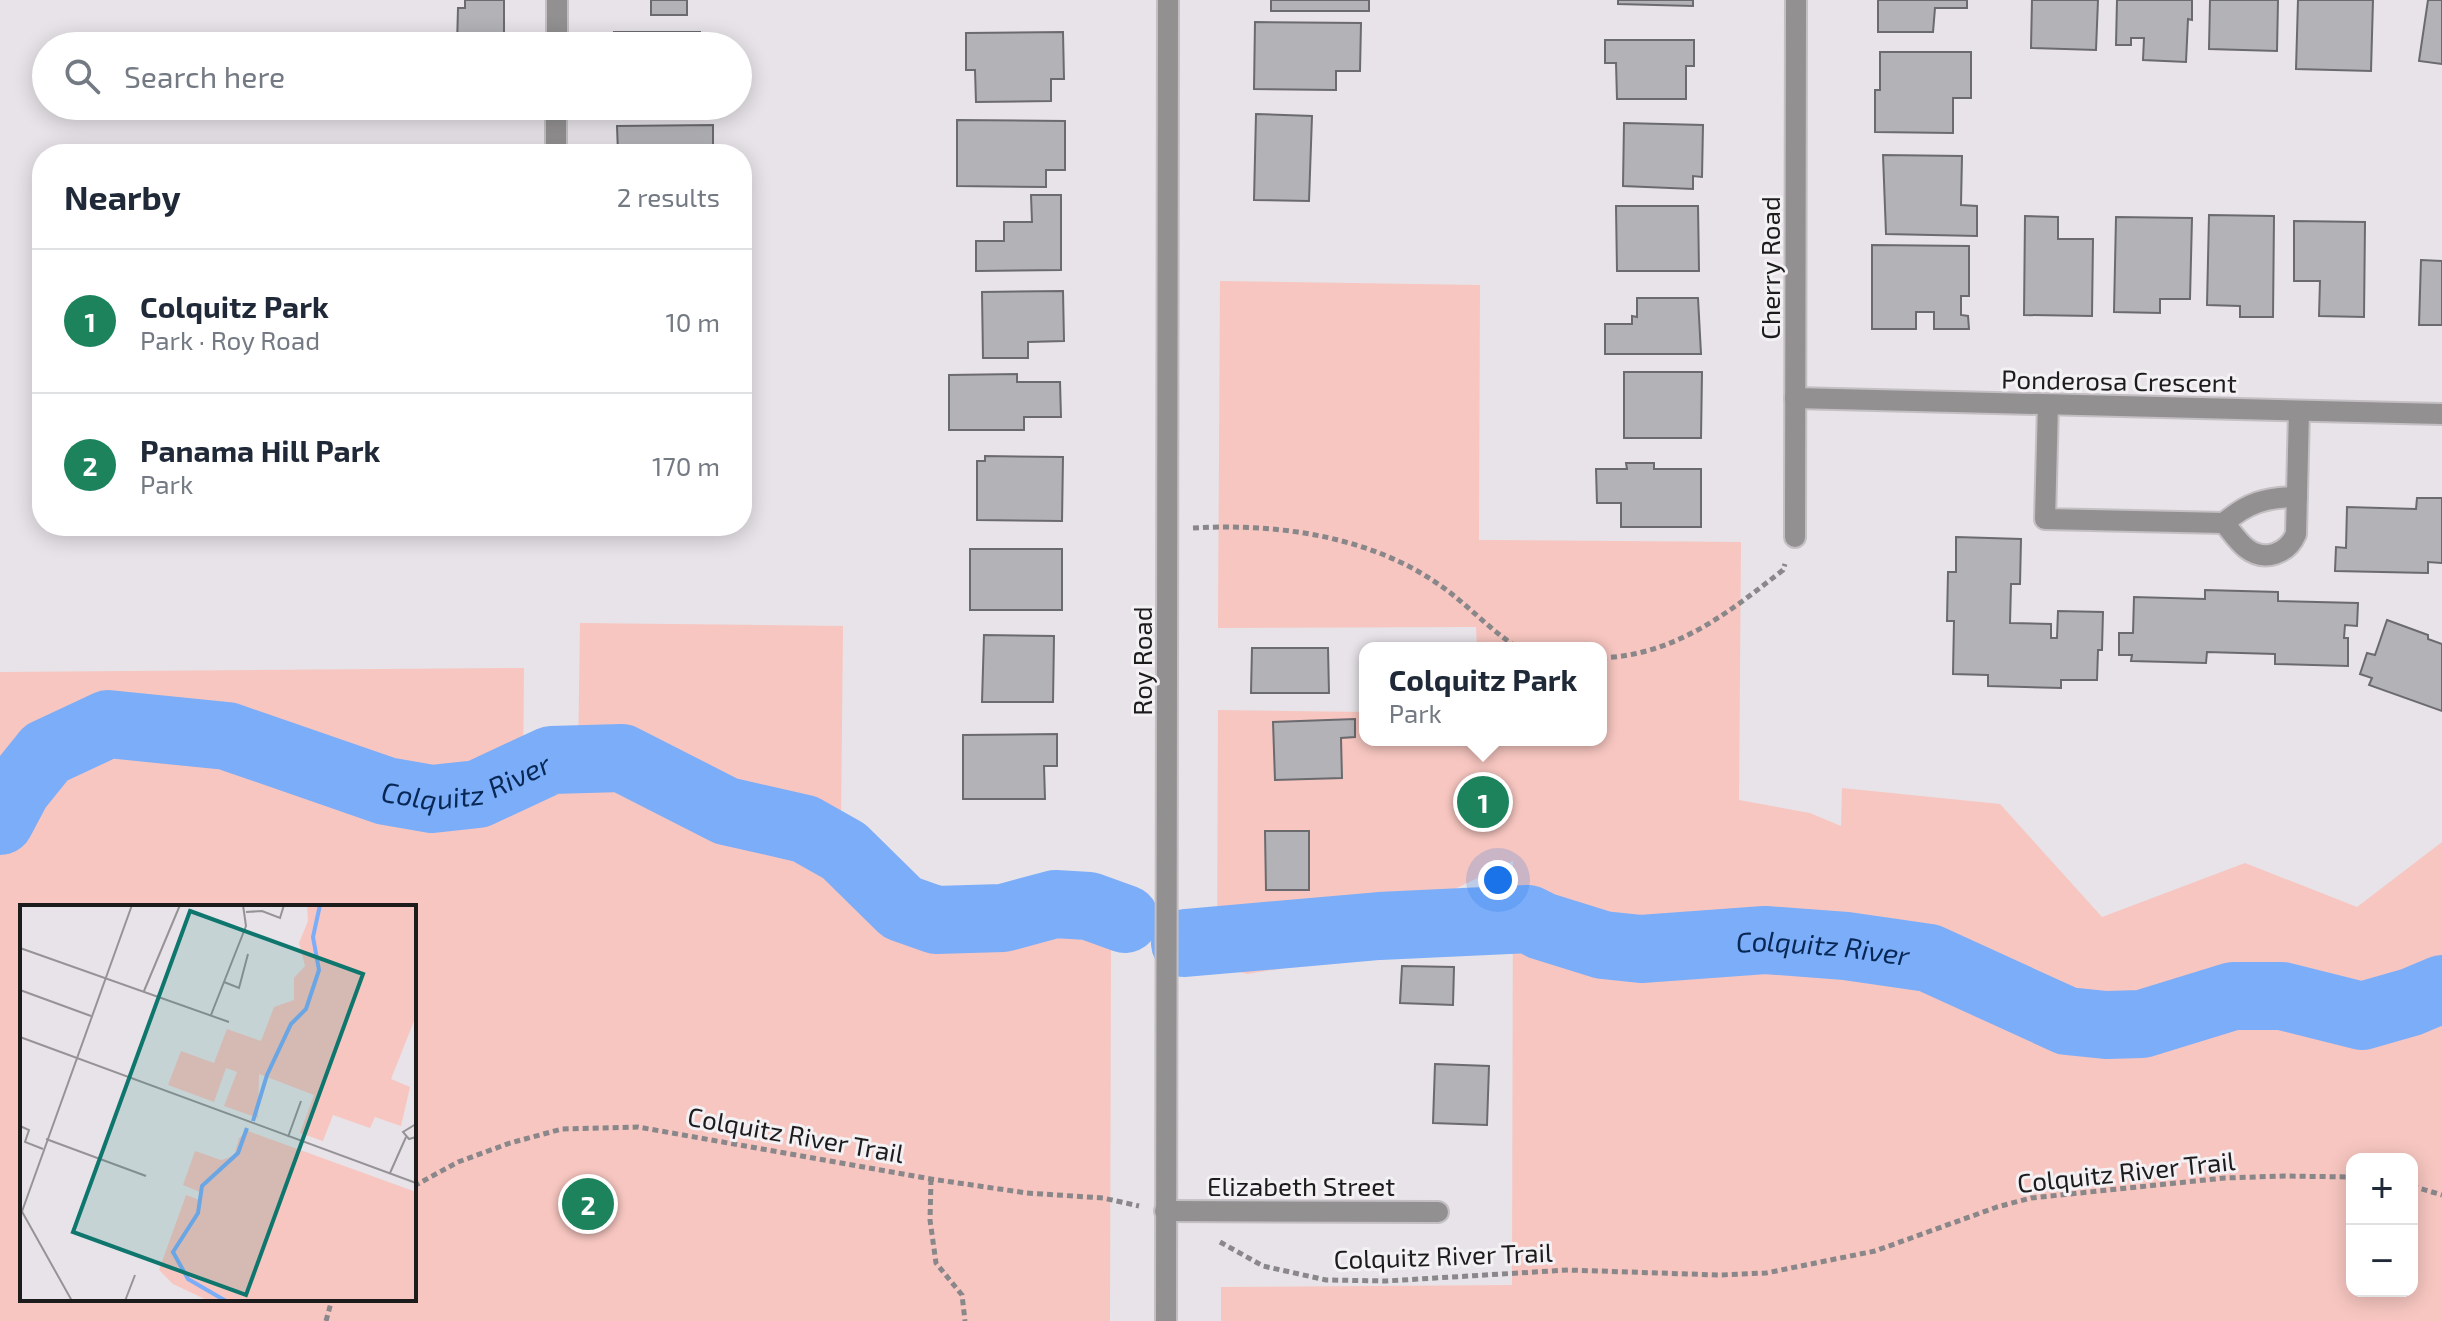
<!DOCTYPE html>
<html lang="en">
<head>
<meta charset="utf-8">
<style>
  :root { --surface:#fff; --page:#f6f6f7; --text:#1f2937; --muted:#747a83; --line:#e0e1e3; --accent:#1d835d }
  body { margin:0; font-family:"Exo 2",sans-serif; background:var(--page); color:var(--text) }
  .controls { position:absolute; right:24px; bottom:24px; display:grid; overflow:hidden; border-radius:16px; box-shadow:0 4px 20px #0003 }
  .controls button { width:72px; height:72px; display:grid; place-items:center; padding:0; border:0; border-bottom:2px solid var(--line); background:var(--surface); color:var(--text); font:40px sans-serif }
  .you { position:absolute; left:1498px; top:880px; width:28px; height:28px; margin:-20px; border:6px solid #fff; border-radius:50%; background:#1a73e8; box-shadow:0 0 0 12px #1a73e833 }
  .badge { display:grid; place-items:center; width:52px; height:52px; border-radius:50%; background:var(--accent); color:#fff; font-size:26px; font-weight:700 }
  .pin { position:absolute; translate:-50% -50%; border:4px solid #fff; box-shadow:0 2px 8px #0006 }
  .popup { position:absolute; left:1359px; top:642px; width:248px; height:104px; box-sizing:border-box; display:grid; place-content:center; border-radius:16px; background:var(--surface); filter:drop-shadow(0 2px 6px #0005); font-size:26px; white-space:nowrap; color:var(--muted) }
  .popup b { font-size:30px; color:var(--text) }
  .popup::after { content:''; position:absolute; left:50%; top:100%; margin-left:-16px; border:16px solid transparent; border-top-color:var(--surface) }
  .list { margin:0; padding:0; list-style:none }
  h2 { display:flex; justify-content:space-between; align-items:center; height:104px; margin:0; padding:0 32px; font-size:34px }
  h2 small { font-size:26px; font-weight:400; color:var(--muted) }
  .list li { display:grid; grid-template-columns:52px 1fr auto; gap:24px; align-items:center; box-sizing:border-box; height:144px; padding:0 32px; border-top:2px solid var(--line) }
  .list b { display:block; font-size:30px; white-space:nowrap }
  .list p { margin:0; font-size:26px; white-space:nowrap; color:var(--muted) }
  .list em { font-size:26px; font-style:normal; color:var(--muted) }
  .icon { flex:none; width:44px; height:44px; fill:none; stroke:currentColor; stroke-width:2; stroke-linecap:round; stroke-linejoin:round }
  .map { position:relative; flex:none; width:2442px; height:1321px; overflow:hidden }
  .search { position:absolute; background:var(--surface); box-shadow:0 4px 20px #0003; left:32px; top:32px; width:720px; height:88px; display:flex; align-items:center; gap:20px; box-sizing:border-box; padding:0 28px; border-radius:44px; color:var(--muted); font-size:30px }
  .panel { position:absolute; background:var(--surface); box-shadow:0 4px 20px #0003; left:32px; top:144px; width:720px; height:392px; border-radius:32px }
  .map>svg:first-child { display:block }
  .green { fill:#f7c6c0; fill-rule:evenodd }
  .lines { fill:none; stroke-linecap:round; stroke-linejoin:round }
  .river { stroke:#7badf9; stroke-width:68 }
  .building { fill:#b3b3b7; stroke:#6b6a6e; stroke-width:2 }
  .lane-casing { stroke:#c3bfc3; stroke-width:24 }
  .street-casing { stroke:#c3bfc3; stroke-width:24 }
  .path { stroke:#89878a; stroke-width:5; stroke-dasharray:6 4; stroke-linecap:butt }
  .lane { stroke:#929091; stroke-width:20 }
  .street { stroke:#929091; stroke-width:20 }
  .labels { text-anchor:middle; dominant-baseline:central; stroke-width:6; stroke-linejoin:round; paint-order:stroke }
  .street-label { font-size:26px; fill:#1d1c1d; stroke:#f4f1f5 }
  .water-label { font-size:28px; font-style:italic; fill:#072755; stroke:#f4f1f5 }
  .inset-river { fill:none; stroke:#7badf9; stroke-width:4 }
  .inset-road { fill:none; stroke:#969397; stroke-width:2 }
  .view { fill:#0f766e; fill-opacity:0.15; stroke:#0f766e; stroke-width:4 }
  .inset-edge { fill:none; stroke:#1d1c1d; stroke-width:4 }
</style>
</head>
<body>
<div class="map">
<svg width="2442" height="1321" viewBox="0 0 2442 1321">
  <rect width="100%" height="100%" fill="#e7e3e8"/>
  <g class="green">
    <path d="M1220 281 1480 285 1479 540 1741 542 1739 800 1810 813 1841 826 1842 788 2000 804 2102 917 2245 863 2357 907 2442 842V1321H1221V1287L1512 1285 1513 861 1292 967 1247 974 1217 966 1218 710 1365 712V740H1601V648H1477L1476 627 1218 628ZM2352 1159H2412V1291H2352Z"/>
    <path d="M580 623 843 626 841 821C884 828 876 895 918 909 959 922 997 882 1037 888 1060 892 1092 919 1111 932L1110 1321H0V672L524 668 523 776C545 764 554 763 578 762ZM22 907H414V1299H22Z"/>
  </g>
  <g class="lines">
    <g class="river">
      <path id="s1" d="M0 821 17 789 46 753 108 724 227 736 386 791 432 799 478 794 551 760 622 758 726 811 805 829 844 851 902 908 936 920 1003 918 1055 904 1089 906 1125 919"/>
      <path id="s2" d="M1185 943 1379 926 1528 919 1542 926 1603 945 1641 949 1765 940 1846 946 1929 958 2067 1021 2106 1025 2142 1024 2233 996H2282L2362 1016 2411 1002 2442 989"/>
    </g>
  </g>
  <g class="building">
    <path d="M465 0H504V46H457L458 8H465Z"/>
    <rect x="651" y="0" width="36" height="15"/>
    <rect x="1271" y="0" width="98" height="11"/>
    <path d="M1618 0H1693V6L1618 4Z"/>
    <path d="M1878 0H1967V8H1935L1933 32H1878Z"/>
    <path d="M2032 0H2098L2096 50 2031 48Z"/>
    <path d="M2117 0H2192V20L2188 19 2186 62 2143 60 2144 38H2131V45H2116Z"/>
    <path d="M2210 0H2278L2277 51 2209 49Z"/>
    <path d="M2298 0H2373L2371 71 2296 69Z"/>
    <path d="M2428 0H2442V64L2419 61Z"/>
    <path d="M1255 22 1361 23 1360 71H1336V90L1254 89Z"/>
    <rect x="614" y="32" width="86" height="14"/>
    <path d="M1063 32 1064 79H1051V101L976 102 975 70H966V33Z"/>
    <path d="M1605 40H1694V66H1686V99H1617L1616 63H1605Z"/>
    <path d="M1880 52H1971V98H1953V133L1875 132V90H1880Z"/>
    <path d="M457 106H504L503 114H456Z"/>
    <path d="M1256 114 1312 116 1309 201 1254 200Z"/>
    <path d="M957 120 1065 121V170H1046V187L957 186Z"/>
    <path d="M1624 123 1703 125 1702 177 1693 176V189L1623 186Z"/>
    <path d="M713 125V154L618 153 617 126Z"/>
    <path d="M1883 155 1962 156 1961 205 1977 206V236L1886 234Z"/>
    <path d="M1031 195H1061V270L976 271V241H1004V222H1032Z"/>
    <path d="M1616 206H1698L1699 271H1617Z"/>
    <path d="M2209 215 2274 216 2273 317H2240V306L2207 305Z"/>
    <path d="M2025 216 2058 217V239H2093L2092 316 2024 315Z"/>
    <path d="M2116 217 2192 218 2190 299H2160V313L2114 312Z"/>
    <path d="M2294 221 2365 222 2364 317 2319 316 2320 281H2294Z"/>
    <path d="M1872 245 1969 246V296H1961V315L1968 316 1969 329H1934V312H1916V329H1872Z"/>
    <path d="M2421 260 2442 261V325H2419Z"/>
    <path d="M1063 291 1064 341 1028 342V358H983L982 292Z"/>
    <path d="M1637 298H1698L1701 354H1605V324H1632V316L1637 317Z"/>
    <path d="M1624 372H1702L1701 438H1624Z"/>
    <path d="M1017 374V382H1060L1061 417H1024V430H949V375Z"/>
    <path d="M985 456 1063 457 1062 521 977 520V461H985Z"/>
    <path d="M1626 463H1654V469H1701V527H1621V503H1597L1596 469H1627Z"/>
    <path d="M2417 498H2442V563L2428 562V573L2335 571 2336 547 2346 548 2347 507 2416 509Z"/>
    <path d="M1956 537 2021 539 2020 584H2011L2010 623 2051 624V638H2057L2058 611 2103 612 2102 650H2098L2097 680H2061V688L1988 686V675L1953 674 1954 621H1947L1948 572H1956Z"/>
    <rect x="970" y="549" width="92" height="61"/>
    <path d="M2205 590 2278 592V601L2358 603 2357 626 2345 625 2344 638H2348V666L2275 664V654L2207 652 2206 663 2131 661 2132 655H2119V633H2133L2134 597 2205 599Z"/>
    <path d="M2387 620 2428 635V639L2442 644V711L2369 685 2372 678 2360 674 2367 653 2375 655Z"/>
    <path d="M984 635 1054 636 1053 702H982Z"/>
    <path d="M1252 648H1328L1329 693H1251Z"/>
    <path d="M1355 719V737L1341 738 1342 778 1275 780 1273 722Z"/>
    <path d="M1057 734V766H1044L1045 799H963V735Z"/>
    <path d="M1265 831H1309V890H1266Z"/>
    <path d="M1402 966 1454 967 1453 1005 1400 1003Z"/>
    <path d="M1435 1064 1489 1066 1487 1125 1433 1123Z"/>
  </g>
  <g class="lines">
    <g class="lane-casing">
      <g id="lane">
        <path d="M2048 405 2045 519 2224 523C2247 503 2266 497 2297 497"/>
        <path d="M2224 523C2231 531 2238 542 2246 548 2265 563 2288 553 2296 534L2299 411"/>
      </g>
    </g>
    <g class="street-casing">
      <g id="street">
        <path d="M557 46V0"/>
        <path d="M556 154V106"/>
        <path d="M1795 398 2442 414"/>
        <path d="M1795 537 1796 0"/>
        <path d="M1165 1211 1438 1212"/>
        <path d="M1166 1321 1168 0"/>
      </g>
    </g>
    <g class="path">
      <path d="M1193 528C1277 523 1371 536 1441 586 1468 605 1490 630 1518 648"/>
      <path d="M1601 658C1675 655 1727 614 1783 570L1785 564"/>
      <path d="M931 1179 930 1220 936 1263 962 1295 965 1321"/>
      <path d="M414 1186 458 1162 510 1143 562 1129 638 1127 931 1179 1027 1193 1103 1198 1139 1206"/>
      <path d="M2412 1186 2442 1195"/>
      <path d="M1220 1242 1263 1266 1326 1280 1386 1281 1568 1270 1719 1275 1766 1273 1875 1251 1997 1207 2031 1198 2225 1178 2284 1176 2352 1177"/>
      <path d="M326 1321 332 1299"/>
    </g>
    <use href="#lane" class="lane"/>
    <use href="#street" class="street"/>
  </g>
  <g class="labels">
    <g class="street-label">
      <text transform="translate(1769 268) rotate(-90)">Cherry Road</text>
      <text transform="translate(2119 380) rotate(1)">Ponderosa Crescent</text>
      <text transform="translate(1141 661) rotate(-90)">Roy Road</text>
      <text transform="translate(796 1134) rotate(10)">Colquitz River Trail</text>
      <text transform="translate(2126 1171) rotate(-6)">Colquitz River Trail</text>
      <text x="1301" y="1185">Elizabeth Street</text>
      <text transform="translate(1443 1255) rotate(-2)">Colquitz River Trail</text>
    </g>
    <g class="water-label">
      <text stroke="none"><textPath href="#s1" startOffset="522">Colquitz River</textPath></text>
      <text stroke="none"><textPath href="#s2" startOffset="644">Colquitz River</textPath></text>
    </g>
  </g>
  <g transform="translate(20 905)">
    <rect width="396" height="396" fill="#e7e3e8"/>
    <path d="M287 0H396V111L371 174 390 182 381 221 355 212 350 223 313 210 303 236 280 228 294 190 239 169 238 213 204 201 217 167 206 163 194 197 148 180 161 146 194 158 207 124 241 136 254 102 274 95V73L285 61 279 38 288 16ZM228 226 396 287V396H189L153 379 139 365 166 290 180 295V287L163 280 175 246 201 255 214 251 219 233Z" fill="#f7c6c0"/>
    <path class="inset-river" d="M233 216 247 170 271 119 286 104 299 65 293 32 300 0M206 396 168 374 153 347 178 308 182 281 218 248 227 223"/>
    <path class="inset-road" d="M226 7 242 6 260 13 264 0M0 43 209 117M204 77 219 83 228 49M0 85 71 111M124 86 160 0M191 110 226 21 223 0M0 132 396 278M396 219 383 227 389 234 396 232M0 221 9 225 5 237 23 244M268 232 281 196M26 234 126 271M370 268 386 232M0 303 52 396M0 312 112 0M105 396 115 370"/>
    <path class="view" d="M170 6 343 69 226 390 53 327Z"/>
    <rect width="396" height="396" class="inset-edge"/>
  </g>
</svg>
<div class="controls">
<button>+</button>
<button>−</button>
</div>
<div class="you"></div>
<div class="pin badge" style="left:1483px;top:802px">1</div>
<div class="popup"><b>Colquitz Park</b>Park</div>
<div class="pin badge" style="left:588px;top:1204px">2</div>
<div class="search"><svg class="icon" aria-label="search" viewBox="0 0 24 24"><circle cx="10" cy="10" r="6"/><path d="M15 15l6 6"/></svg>Search here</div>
<section class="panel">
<h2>Nearby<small>2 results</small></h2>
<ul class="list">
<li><span class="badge">1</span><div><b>Colquitz Park</b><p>Park · Roy Road</p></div><em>10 m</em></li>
<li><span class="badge">2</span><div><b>Panama Hill Park</b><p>Park</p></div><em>170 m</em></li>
</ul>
</section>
</div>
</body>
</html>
